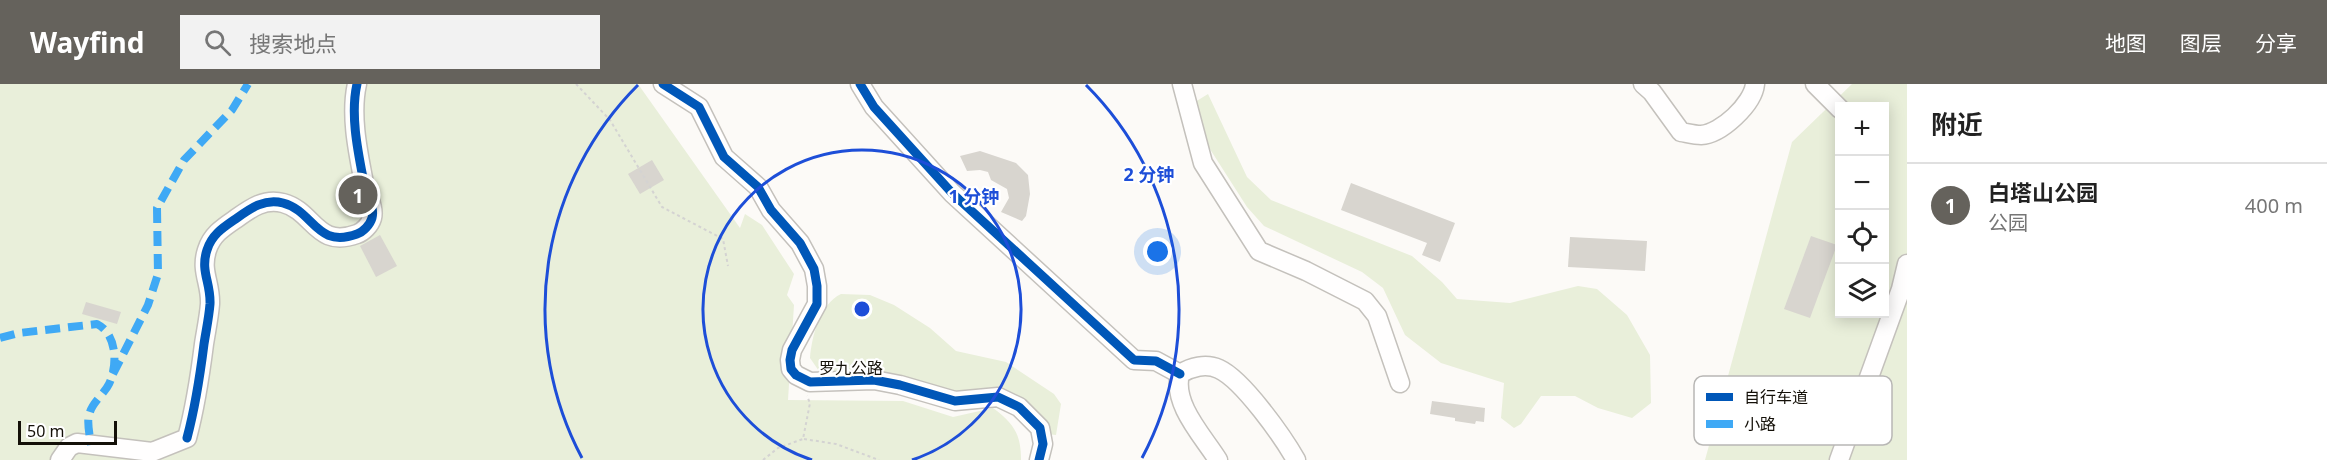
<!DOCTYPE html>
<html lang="zh">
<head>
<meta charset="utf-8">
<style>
  :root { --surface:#fff; --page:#f2f2f2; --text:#222; --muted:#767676; --line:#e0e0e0; --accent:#65625c }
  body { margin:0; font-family:"Noto Sans","Noto Sans SC",sans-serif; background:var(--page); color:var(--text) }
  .controls { position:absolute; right:18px; top:18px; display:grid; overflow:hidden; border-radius:0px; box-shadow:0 3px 15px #0003 }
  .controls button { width:54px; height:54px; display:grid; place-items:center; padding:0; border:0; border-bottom:2px solid var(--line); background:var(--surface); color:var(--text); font:30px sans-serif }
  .scale { position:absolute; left:18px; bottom:15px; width:99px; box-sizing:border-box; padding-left:6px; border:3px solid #141008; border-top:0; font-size:16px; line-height:21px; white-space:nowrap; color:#141008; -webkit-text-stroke:4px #fff; paint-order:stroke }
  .you { position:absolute; left:1158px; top:168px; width:21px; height:21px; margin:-15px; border:4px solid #fff; border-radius:50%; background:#1a73e8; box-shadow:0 0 0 9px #1a73e833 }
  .badge { display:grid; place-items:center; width:39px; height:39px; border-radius:50%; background:var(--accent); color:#fff; font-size:20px; font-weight:700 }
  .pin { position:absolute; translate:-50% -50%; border:3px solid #fff; box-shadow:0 2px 6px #0006 }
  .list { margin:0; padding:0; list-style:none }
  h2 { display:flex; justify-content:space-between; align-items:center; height:78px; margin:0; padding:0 24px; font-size:26px }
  h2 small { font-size:20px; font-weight:400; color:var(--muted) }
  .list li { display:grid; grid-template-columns:39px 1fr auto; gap:18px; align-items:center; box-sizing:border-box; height:84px; padding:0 24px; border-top:2px solid var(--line) }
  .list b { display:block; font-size:22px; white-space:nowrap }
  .list p { margin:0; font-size:20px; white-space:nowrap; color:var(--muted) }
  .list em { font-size:20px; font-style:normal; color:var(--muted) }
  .icon { flex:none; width:33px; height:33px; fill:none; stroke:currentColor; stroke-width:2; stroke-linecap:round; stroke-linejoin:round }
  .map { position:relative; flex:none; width:1907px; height:376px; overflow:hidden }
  header { display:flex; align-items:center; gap:36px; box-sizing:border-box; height:84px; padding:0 30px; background:var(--accent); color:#fff }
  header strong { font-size:28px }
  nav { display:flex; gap:33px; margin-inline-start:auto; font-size:21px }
  .search { width:420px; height:54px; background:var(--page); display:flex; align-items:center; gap:15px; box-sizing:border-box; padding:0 21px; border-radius:0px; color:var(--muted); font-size:22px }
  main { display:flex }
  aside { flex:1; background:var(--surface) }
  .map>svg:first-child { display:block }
  .green { fill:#e9efda; fill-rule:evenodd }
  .building { fill:#d8d5cf }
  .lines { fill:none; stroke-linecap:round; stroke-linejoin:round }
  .minor-casing { stroke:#c4c1bc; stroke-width:21 }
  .path { stroke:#d4d3d2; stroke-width:2; stroke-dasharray:3 3; stroke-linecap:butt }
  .minor { stroke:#fffefe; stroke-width:18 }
  .quiet { stroke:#3fa9f5; stroke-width:8; stroke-dasharray:15 8; stroke-linecap:butt }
  .cycleway-casing { stroke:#fff; stroke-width:13 }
  .cycleway { stroke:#0057b8; stroke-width:9 }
  .ring { fill:none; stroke:#1d4ed8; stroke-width:3 }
  .labels { text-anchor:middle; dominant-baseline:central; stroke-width:4.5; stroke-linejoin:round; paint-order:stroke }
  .street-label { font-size:16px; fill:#141008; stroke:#fff }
  .key { fill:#fff; stroke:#b8b7b5; stroke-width:1.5 }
  .key-label { font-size:16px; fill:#141008 }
  .centre { fill:#1d4ed8; stroke:#fff; stroke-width:3 }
  .ring-label { font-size:18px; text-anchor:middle; font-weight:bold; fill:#1d4ed8; stroke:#fff; stroke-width:4.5; stroke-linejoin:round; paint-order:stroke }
</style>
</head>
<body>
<header>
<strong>Wayfind</strong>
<div class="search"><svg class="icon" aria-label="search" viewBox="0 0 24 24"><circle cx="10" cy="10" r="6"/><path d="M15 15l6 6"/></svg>搜索地点</div>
<nav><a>地图</a><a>图层</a><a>分享</a></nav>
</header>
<main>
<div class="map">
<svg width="1907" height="376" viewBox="0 0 1907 376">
  <rect width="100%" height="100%" fill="#fcfaf7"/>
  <g class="green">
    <path d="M0 0H638L740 144 745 130 762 141 794 190 787 211 794 221 788 316 903 317 953 333 993 324C1013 339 1021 349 1021 376H0Z"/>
    <path d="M1852 0H1907V376H1705L1792 58ZM1840 22H1884V230H1840Z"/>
    <path d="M1208 10 1247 93 1271 116 1412 172 1442 198 1457 215 1510 219 1578 202 1597 205 1627 231 1650 271 1651 319 1632 334 1598 324 1575 312H1541L1521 340 1514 344 1501 334 1504 299 1441 279 1405 251 1383 204 1362 188 1264 142 1247 123 1208 62 1195 18Z"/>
    <path d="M841 210 870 211 894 221 930 244 956 267 1006 278 1054 310 1061 320 1056 351 1047 350 1036 327 1002 304 954 307 821 290 810 274C812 251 820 220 841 210Z"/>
  </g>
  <g class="building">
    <path d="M980 67 1016 79 1028 91 1030 110 1026 132 1022 137 1001 128 1009 114 1007 105 991 96 988 88 980 86 967 87 960 72Z"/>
    <path d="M652 76 664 96 640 110 628 90Z"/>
    <path d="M1351 99 1455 139 1440 178 1422 171 1427 159 1341 126Z"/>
    <path d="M380 151 397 182 376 193 360 162Z"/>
    <path d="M1811 152 1837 161 1810 234 1784 225Z"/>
    <path d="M1570 153 1647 157 1645 187 1568 183Z"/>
    <path d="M86 218 121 228 117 240 82 230Z"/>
    <path d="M1432 317 1485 324 1484 338 1476 337 1475 340 1455 337V334L1430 330Z"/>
  </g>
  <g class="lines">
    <g class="minor-casing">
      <g id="minor">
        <path d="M663 0 699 23 724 73 758 103 771 126 800 159 814 185 817 202V220L792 266 790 276 791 285 796 291 810 298 874 296 900 301 955 317 998 313 1019 323 1040 344 1043 360 1039 376"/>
        <path d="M860 0 874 23 952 109 1134 276 1156 277 1180 290"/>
        <path d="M1182 0 1203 79 1259 167 1306 187 1365 217 1377 232 1400 299"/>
        <path d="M1643 0 1652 8 1681 48C1687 49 1695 51 1701 51 1721 50 1753 20 1755 0"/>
        <path d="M1815 0 1840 25"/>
        <path d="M60 376 69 363 77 359 152 368 187 354C195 324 200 292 204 260 206 247 209 233 210 220 211 199 200 187 207 166 212 150 224 143 237 134 251 124 265 114 283 119 314 127 316 165 357 150 363 148 370 141 372 134 375 123 366 110 364 99 358 68 350 31 357 0"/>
        <path d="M1218 376C1203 352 1172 320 1180 290 1191 283 1206 279 1219 285 1243 296 1283 353 1296 376"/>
        <path d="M1839 376 1901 205 1907 180"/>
      </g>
    </g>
    <g class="path">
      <path d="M576 0 610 36 662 123 723 155 728 182"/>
      <path d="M804 355 836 360 879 376"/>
      <path d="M763 376 778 364 803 355 810 319 807 312"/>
    </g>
    <use href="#minor" class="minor"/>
    <g class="quiet">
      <path d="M0 254 19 249 97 240C117 250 118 281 109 300 104 310 93 318 90 328 86 336 90 352 91 361"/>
      <path d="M113 290 148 221 158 190 157 124 184 76 232 26 248 0"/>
    </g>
    <g class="cycleway-casing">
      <g id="cycleway">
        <path d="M663 0 699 23 724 73 758 103 771 126 800 159 814 185 817 202V220L792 266 790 276 791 285 796 291 810 298 874 296 900 301 955 317 998 313 1019 323 1040 344 1043 360 1039 376"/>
        <path d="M860 0 874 23 952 109 1134 276 1156 277 1180 290"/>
        <path d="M187 354C195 324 200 292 204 260 206 247 209 233 210 220 211 199 200 187 207 166 212 150 224 143 237 134 251 124 265 114 283 119 314 127 316 165 357 150 363 148 370 141 372 134 375 123 366 110 364 99 358 68 350 31 357 0"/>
      </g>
    </g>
    <use href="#cycleway" class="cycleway"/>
  </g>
  <g class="ring">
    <path d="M812 376A159 159 0 1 1 912 376"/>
    <path d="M582 374A317 317 0 0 1 638 1M1086 1A317 317 0 0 1 1142 374"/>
  </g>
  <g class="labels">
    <g class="street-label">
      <text x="851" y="284">罗九公路</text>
    </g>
  </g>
  <rect x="1694" y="292" width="198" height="69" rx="9" class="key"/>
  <rect x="1706" y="309" width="27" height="8" fill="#0057b8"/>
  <rect x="1706" y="336" width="27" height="8" fill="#3fa9f5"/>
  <g class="key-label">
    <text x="1744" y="319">自行车道</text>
    <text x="1744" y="346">小路</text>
  </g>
  <circle cx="862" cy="225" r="9" class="centre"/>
  <g class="ring-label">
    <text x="1149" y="97">2 分钟</text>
    <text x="974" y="119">1 分钟</text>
  </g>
</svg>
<div class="controls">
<button>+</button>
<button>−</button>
<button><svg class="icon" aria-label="locate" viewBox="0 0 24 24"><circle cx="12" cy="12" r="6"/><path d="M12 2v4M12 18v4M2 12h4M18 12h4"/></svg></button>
<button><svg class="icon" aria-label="layers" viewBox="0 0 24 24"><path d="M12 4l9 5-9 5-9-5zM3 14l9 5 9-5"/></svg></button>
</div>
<div class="scale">50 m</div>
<div class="you"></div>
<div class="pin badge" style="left:358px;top:111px">1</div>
</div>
<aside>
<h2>附近<small></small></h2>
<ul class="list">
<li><span class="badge">1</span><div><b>白塔山公园</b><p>公园</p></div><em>400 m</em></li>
</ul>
</aside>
</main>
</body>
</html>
